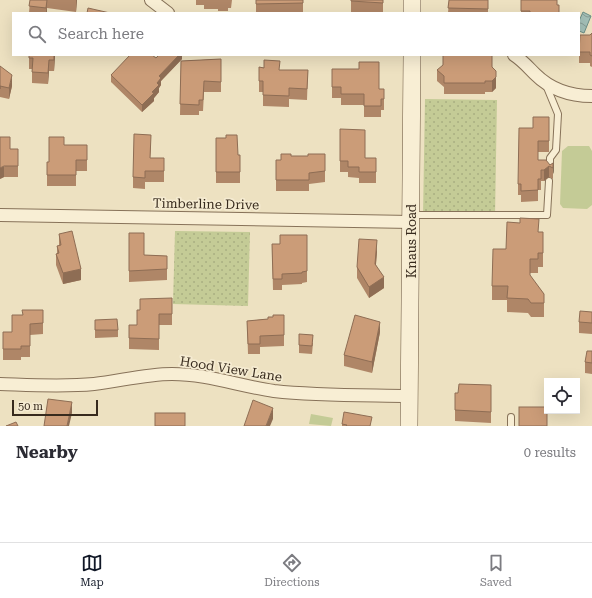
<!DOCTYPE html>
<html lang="en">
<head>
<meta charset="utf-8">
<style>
  :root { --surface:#fff; --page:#f7f7f7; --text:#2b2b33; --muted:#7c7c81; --line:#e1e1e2; --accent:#111827 }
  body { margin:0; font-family:"Roboto Serif",serif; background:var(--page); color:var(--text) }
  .controls { position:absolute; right:12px; bottom:12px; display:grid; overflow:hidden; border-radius:0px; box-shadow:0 4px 16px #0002 }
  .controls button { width:36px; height:36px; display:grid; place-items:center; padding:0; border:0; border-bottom:1px solid var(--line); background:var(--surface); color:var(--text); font:20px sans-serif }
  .scale { position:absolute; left:12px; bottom:10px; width:86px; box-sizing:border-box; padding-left:4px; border:2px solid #372a1d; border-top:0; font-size:11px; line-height:14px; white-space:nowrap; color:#372a1d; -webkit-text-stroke:3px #f5ebd1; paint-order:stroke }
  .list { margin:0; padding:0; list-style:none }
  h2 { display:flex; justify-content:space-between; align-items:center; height:52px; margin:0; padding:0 16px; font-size:17px }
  h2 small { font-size:13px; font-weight:400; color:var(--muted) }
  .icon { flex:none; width:22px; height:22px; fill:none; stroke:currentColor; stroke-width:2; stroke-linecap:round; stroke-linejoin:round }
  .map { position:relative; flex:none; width:592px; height:426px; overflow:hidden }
  .search { position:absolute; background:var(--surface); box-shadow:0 4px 16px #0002; left:12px; right:12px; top:12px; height:44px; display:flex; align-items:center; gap:10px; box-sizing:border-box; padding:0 14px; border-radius:0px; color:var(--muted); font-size:15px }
  .sheet { height:116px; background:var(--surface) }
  nav { display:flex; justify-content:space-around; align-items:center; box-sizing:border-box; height:56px; border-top:1px solid var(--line); background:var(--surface); font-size:11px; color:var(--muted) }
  nav a { display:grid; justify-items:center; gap:2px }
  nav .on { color:var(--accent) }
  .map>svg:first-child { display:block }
  .grass { fill:url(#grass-dots) }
  .pitch { fill:#c4cb96 }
  .water { fill:url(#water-waves); stroke:#6b8e86 }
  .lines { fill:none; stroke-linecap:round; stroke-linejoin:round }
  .lane-casing { stroke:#877259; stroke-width:8 }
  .street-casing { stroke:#877259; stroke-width:14 }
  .secondary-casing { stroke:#68533c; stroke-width:18 }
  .lane { stroke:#f8eed4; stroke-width:6 }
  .street { stroke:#f8eed4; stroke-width:12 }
  .secondary { stroke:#f8eed4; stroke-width:17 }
  .wall { fill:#af8667 }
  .shaded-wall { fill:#8e6d54 }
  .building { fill:#cb9c78; stroke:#8e6d54 }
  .labels { text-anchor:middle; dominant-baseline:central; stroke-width:3.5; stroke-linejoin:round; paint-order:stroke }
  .street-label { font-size:13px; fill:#372a1d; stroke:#f5ebd1 }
</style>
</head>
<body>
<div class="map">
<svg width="592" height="426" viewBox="0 0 592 426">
  <defs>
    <pattern id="grass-dots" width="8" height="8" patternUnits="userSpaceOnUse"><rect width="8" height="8" fill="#c4cb96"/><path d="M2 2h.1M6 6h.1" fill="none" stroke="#a9ae81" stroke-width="1.8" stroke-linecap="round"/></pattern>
    <pattern id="water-waves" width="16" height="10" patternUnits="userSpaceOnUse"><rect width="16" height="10" fill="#a4c0b8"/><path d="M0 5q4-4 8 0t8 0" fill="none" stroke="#869c95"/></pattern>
  </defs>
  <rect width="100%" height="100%" fill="#ede1c1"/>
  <g class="grass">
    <path d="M425 99 497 100 495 217 423 216Z"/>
    <path d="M175 231 250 232 248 306 173 304Z"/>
  </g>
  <g class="pitch">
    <path d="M568 146H589L592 151V205L587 209 563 208 560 204 562 151Z"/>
    <path d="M311 414 333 418 331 426 309 424Z"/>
  </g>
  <path class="water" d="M583 12 591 16 584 33 579 31V21Z"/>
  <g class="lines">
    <g class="lane-casing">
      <g id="lane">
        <path d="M546 85 558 114 556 150 550 158V171"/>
        <path d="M411 215H547L549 181"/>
        <path d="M511 426V417"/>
      </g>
    </g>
    <g class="street-casing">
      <g id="street">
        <path d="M151 0 168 13"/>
        <path d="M514 55C522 60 528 67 535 74 551 90 570 96 592 96"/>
        <path d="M0 215 411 222"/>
        <path d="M0 384C31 385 63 387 94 384 120 381 146 374 172 374 207 374 239 386 274 391 319 396 365 395 410 396"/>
      </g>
    </g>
    <g class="secondary-casing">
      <g id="secondary">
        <path d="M412 13V0"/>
        <path d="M409 426 412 55"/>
      </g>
    </g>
    <use href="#lane" class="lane"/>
    <use href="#street" class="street"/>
    <use href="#secondary" class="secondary"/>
  </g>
  <g class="wall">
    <path d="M30 0H77L76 12 47 8V13H29Z"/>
    <path d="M196 0H232L231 8H228V11H218V9H204V5H196Z"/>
    <rect x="256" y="0" width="47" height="13"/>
    <path d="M351 0H383V13H365L351 12Z"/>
    <path d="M449 0H488V13H448Z"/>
    <path d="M521 0 557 5 559 13H521Z"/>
    <path d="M592 33V67L590 66V63H579V49L590 35Z"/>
    <path d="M55 55 54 71H49L48 84 32 83V69H29V58Z"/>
    <path d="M182 55V59L161 81V85L159 88V92L154 98V101L142 112 111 82V75L156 58Z"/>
    <path d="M221 59V92H204L203 111H199V115H180L181 61Z"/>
    <path d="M0 66 12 86 9 99 0 97Z"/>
    <path d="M259 67 280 70H308L307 100 289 99V107L263 106V92H259Z"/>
    <path d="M492 67 496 88 492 92H485V94H444V87L437 81V70Z"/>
    <path d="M332 69 379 89H384V110H381V117H364V105H341V98H332Z"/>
    <path d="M549 117V152H538V160L550 165 553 163V179L549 177 544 181H541V190H538V201L521 202V195H518V184L533 128Z"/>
    <path d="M340 129 365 158H376V183H359V178L348 177V172H340Z"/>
    <path d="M216 138H226L238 155H240V183H216Z"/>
    <path d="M64 145H87V171H76V186H47V162H49Z"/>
    <path d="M151 146 150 158H164V182H145V189L133 188V177Z"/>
    <path d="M10 149H18V177H4L0 179Z"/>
    <path d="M325 154V182L309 184V191H276V160H281L291 156H308Z"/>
    <path d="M539 232H543V267H538V273H530V276L544 294V317H531L528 313 507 312V300H492V286Z"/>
    <path d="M129 233 144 255 167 256V280L129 282Z"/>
    <path d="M59 234 81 280 63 284 56 265V254H57V246H59Z"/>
    <path d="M307 235V282L302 283V284L282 285V290H273L272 244H280Z"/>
    <path d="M377 251 376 265 384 288 369 298 357 278V267Z"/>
    <path d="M172 298V325H159V350L129 349V325H137L140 310Z"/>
    <path d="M43 310V334L30 335V357H21V360H3V332H12L22 315Z"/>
    <path d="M592 312V334L579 333V322Z"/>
    <path d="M284 315V346L260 347V354H248L247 321 268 319 273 317Z"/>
    <path d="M95 320 118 330V337L95 338Z"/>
    <path d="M380 332 372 373 344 366V355Z"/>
    <path d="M313 343 312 354 299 353V345Z"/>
    <path d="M592 351V374L585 373V362Z"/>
    <path d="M491 385V423L455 421V410L458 393Z"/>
    <path d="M342 424 372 426H342Z"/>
  </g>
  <g class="shaded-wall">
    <path d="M47 0V13H46Z"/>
    <path d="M76 0H77L76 12Z"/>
    <path d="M54 55H55L54 71Z"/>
    <path d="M179 55H182V59L161 81V85L159 88V92L154 98V101L142 112V105L152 92 157 83 159 76Z"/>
    <path d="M49 60V71L48 84V73Z"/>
    <path d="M12 75V86L9 99V88Z"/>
    <path d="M496 77V88L492 92V81Z"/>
    <path d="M4 166V177L0 179V168Z"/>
    <path d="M549 166V177L544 181V170Z"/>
    <path d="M377 240V251L375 275V264Z"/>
    <path d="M81 269V280L63 284V273Z"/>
    <path d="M384 277V288L369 298V287Z"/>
    <path d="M380 322V332L372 373V362Z"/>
    <path d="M72 402V413L69 426H67Z"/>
    <path d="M273 408V419L270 426H266Z"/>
  </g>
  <g class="building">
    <path d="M30 0H47L46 8 29 6Z"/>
    <path d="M256 0H303V3L256 4Z"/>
    <path d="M351 0H383V3L351 1Z"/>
    <path d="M449 0H488V9L448 8Z"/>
    <path d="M521 0H557V5H559V13H530V11H521Z"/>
    <path d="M88 8 110 13H87Z"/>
    <path d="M592 33V56L590 55V52H579L580 35H590Z"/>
    <path d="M29 55H54V60H49L48 73 32 72 33 58H29Z"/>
    <path d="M130 55H152L156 58 159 55H179L159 76 161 78 157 83 159 85 152 92 154 93 142 105 111 75Z"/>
    <path d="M443 55H492V67L496 71V77L492 81H485V83H444V76L437 70 443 65Z"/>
    <path d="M221 59V82L204 81 203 100H199V105L180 104 181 61Z"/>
    <path d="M264 60 280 61 279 70H308L307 89 289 88V96L263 95V81H259V67L264 68Z"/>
    <path d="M359 62H379V89H384V99H381V106H364V94H341V87H332V69H359Z"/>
    <path d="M0 66 12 75 9 88 0 86V89Z"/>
    <path d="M533 117H549V141H538V160H546L550 165 553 163V168L549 166 544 170H541V179H538V190L521 191V184H518L519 128H533Z"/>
    <path d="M340 129 365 130V158H376V172H359V167H348V161H340Z"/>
    <path d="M134 134 151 135 150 158H164V171H145V178L133 177Z"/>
    <path d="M226 135H237L238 155H240V172H216V138H226Z"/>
    <path d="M0 137H10V149H18V166H4L0 168Z"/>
    <path d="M49 137H64V145H87V160H76V175H47V162H49Z"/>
    <path d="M281 154H291V156H308V154H325V171L309 173V180H276V160H281Z"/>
    <path d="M520 218 539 219 538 232H543V253H538V259H530V275L544 294V303H531L528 299 507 298 508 286H492L493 249H506L507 222 520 223Z"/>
    <path d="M72 231 81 269 63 273 56 254 59 253 57 246 61 245 59 234Z"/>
    <path d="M129 233H144V255L167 256V269L129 271Z"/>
    <path d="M280 235H307V271L302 272V273L282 274V279H273L272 244H280Z"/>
    <path d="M359 239 377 240 375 264 384 277 369 287 357 267Z"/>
    <path d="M172 298V314H159V339L129 338V325H137V310H140V299Z"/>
    <path d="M22 310H43V323L30 324V346H21V349H3V332H12V315H23Z"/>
    <path d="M580 311 592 312V323L579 322Z"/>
    <path d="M273 315H284V335L260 336V344H248L247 321 268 319V317H273Z"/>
    <path d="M355 315 380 322 372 362 344 355Z"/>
    <path d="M117 319 118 330H95V320Z"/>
    <path d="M299 334 313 335 312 346 299 345Z"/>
    <path d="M587 351H592V363L585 362Z"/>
    <path d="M459 384 491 385V412L455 410V393H458Z"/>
    <path d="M48 399 72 402 67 426H44Z"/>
    <path d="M253 400 273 408 266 426H244Z"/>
    <rect x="519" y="407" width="28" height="19"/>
    <path d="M344 412 372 417 370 426H346L347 425 342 424Z"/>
    <rect x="155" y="413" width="30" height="13"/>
    <path d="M16 422 18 426H6Z"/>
  </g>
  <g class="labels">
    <g class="street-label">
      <text transform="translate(206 204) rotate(1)">Timberline Drive</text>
      <text transform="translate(411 241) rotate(-90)">Knaus Road</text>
      <text transform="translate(231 369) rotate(9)">Hood View Lane</text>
    </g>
  </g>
</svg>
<div class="controls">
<button><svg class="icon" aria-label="locate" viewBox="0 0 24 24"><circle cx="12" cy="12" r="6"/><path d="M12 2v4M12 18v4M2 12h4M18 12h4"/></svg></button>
</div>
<div class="scale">50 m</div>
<div class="search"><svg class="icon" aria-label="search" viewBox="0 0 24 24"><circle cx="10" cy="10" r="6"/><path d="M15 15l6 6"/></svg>Search here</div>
</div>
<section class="sheet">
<h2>Nearby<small>0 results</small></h2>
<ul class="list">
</ul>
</section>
<nav>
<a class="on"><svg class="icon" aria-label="map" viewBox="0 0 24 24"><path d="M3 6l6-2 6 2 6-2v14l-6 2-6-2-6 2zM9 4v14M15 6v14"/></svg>Map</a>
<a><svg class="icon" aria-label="directions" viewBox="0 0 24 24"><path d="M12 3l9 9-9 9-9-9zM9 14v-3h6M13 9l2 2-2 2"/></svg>Directions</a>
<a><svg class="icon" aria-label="saved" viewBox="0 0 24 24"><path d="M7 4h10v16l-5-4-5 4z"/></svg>Saved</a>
</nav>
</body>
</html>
